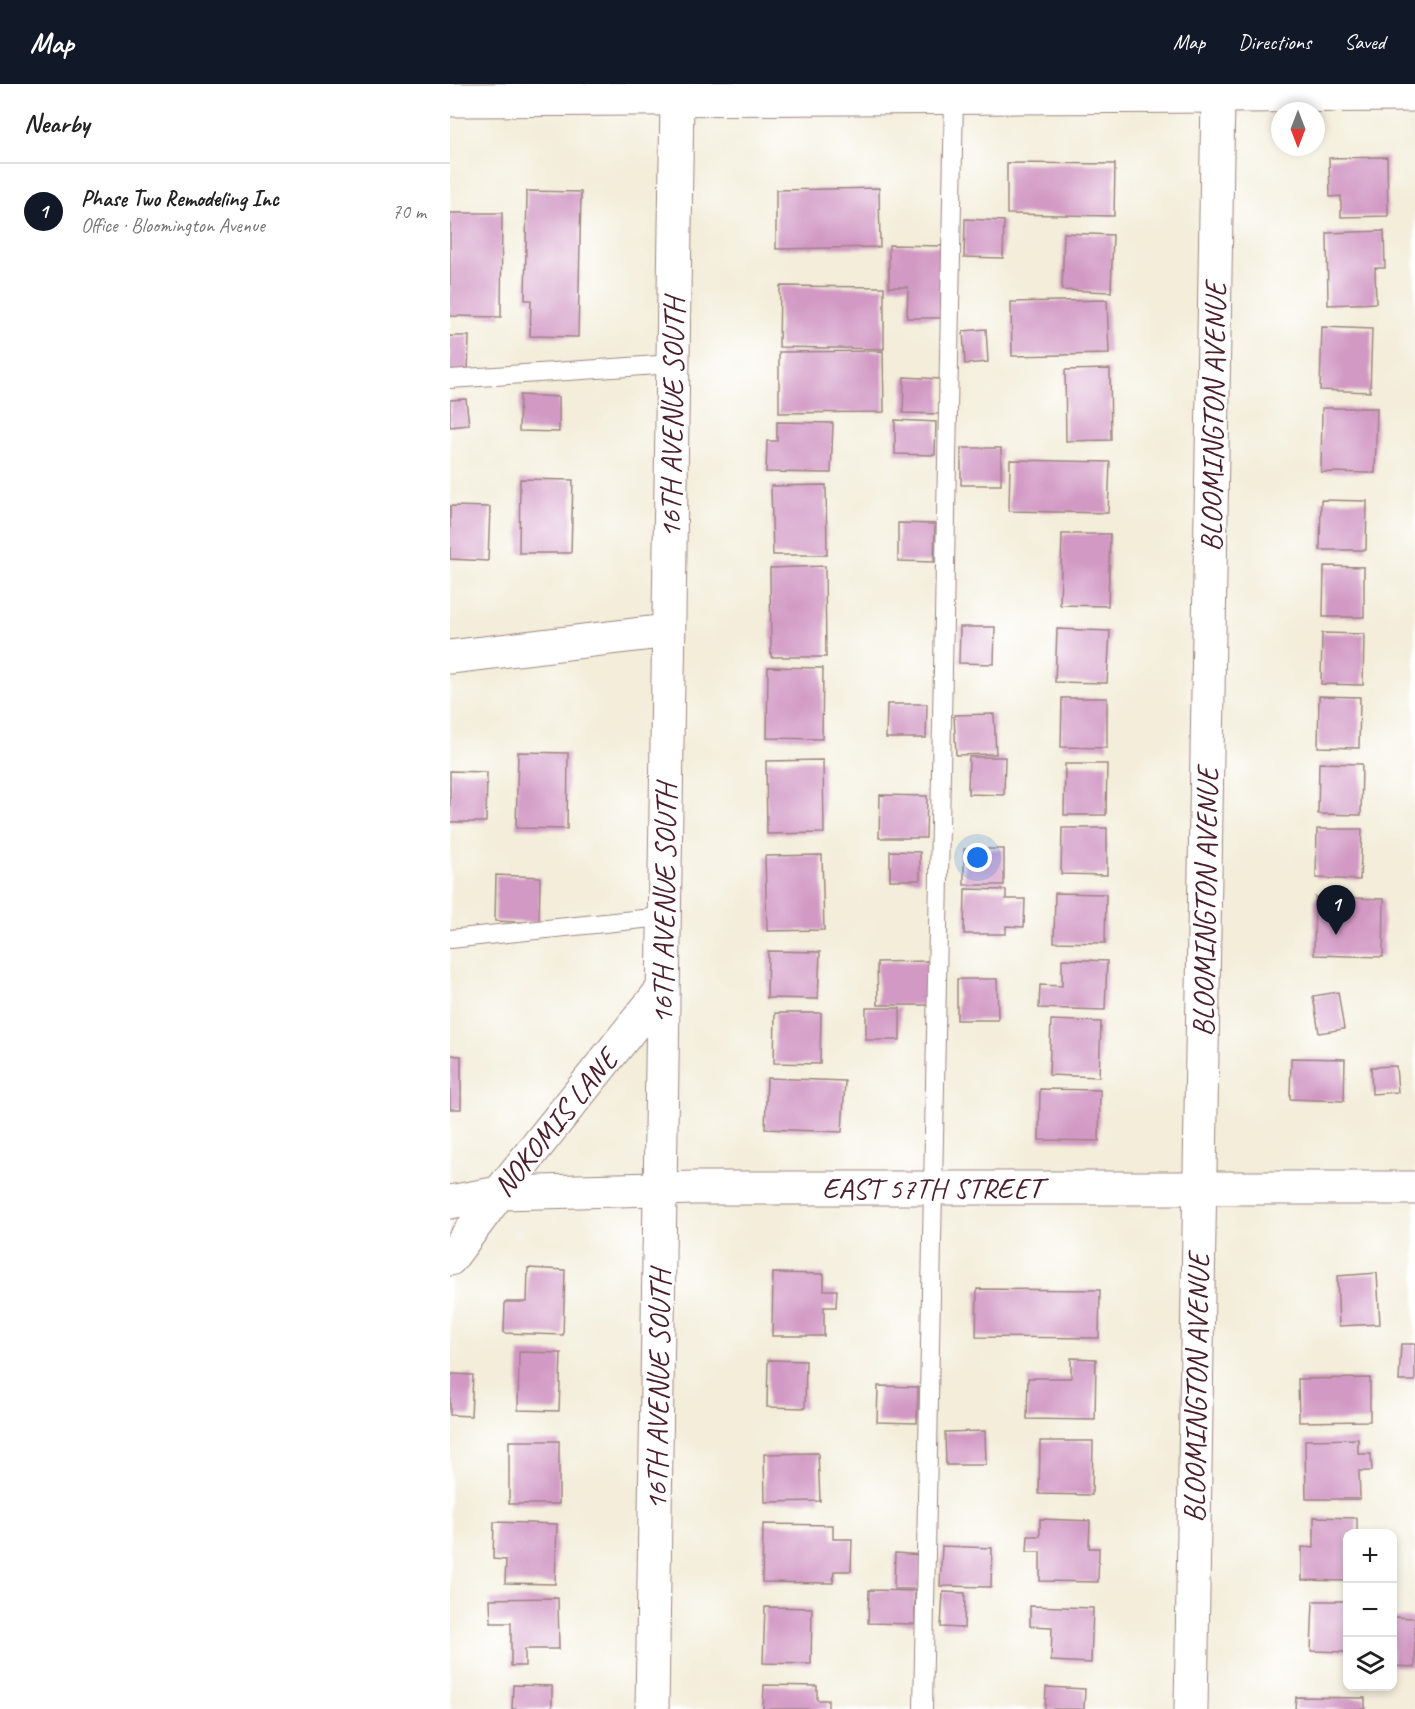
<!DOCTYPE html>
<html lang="en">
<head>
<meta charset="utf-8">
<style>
  :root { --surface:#fff; --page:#f6f6f6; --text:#222; --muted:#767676; --line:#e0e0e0; --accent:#111827 }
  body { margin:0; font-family:Caveat,sans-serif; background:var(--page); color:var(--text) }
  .controls { position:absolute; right:18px; bottom:18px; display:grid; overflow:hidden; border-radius:12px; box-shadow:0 3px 9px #0003 }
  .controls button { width:54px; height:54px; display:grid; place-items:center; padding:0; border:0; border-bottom:2px solid var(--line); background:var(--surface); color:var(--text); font:30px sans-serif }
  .compass { position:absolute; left:821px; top:18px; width:54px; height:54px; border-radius:50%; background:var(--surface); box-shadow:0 3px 9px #0003; rotate:180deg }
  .you { position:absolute; left:528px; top:774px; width:21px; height:21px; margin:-15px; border:4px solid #fff; border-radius:50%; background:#1a73e8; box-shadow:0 0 0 9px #1a73e833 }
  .badge { display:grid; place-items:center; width:39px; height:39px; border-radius:50%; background:var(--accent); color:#fff; font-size:20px; font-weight:700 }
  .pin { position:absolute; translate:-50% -50px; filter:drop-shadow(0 2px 3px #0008) }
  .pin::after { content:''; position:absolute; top:32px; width:21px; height:18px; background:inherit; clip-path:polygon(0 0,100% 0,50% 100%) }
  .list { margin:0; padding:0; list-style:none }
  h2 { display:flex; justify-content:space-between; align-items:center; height:78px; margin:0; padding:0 24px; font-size:26px }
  h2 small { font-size:20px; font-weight:400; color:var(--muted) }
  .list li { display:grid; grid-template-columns:39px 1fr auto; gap:18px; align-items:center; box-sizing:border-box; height:96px; padding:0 24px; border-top:2px solid var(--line) }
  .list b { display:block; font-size:22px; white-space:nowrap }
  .list p { margin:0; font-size:20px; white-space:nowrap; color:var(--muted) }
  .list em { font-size:20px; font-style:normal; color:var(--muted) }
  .icon { flex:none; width:33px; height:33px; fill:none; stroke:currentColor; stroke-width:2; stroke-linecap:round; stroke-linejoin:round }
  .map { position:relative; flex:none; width:965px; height:1625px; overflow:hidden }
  header { display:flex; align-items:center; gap:36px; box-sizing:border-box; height:84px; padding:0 30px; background:var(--accent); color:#fff }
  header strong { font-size:28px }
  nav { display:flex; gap:33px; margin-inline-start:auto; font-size:21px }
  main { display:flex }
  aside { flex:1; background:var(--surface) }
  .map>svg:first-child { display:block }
  .building { fill:#d299c4 }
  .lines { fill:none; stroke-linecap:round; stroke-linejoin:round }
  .service-casing { stroke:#9e8682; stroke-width:20 }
  .minor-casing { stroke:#9e8682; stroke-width:35 }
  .service { stroke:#fff; stroke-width:18 }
  .minor { stroke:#fff; stroke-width:33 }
  .labels { text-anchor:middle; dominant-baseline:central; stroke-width:5; stroke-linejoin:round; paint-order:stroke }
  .street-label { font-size:30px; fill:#4a1f2b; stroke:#fff }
</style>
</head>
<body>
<header>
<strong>Map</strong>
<nav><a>Map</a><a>Directions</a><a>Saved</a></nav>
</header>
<main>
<aside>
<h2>Nearby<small></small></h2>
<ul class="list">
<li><span class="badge">1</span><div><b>Phase Two Remodeling Inc</b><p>Office · Bloomington Avenue</p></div><em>70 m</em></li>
</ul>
</aside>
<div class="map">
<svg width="965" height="1625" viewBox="0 0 965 1625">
  <rect width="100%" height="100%" fill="#fff"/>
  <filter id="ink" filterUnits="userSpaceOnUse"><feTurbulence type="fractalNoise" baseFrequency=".0167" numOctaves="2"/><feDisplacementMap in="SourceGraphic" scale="12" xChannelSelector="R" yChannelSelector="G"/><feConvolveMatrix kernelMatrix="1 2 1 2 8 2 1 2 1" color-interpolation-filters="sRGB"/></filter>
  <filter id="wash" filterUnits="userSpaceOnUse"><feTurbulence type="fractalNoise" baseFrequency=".008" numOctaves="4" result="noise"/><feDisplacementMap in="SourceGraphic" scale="24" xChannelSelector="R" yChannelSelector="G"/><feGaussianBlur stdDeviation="1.35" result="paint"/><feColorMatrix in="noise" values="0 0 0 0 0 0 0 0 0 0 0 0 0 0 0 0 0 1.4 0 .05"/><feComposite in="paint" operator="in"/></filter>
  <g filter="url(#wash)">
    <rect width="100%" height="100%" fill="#f3edd9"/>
    <g id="blocks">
      <g class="building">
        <path d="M937 73 938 132 891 133V112L880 113 879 74Z"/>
        <path d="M557 79 665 80 664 132 557 130Z"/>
        <path d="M429 104 430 163 326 165V106Z"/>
        <path d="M77 107 131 108 128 253 80 252 81 216H75Z"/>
        <path d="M0 129H52L51 233 0 232Z"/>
        <path d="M515 135 554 137 553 174 514 173Z"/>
        <path d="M934 147 935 184H925L926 219 878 221 877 149Z"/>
        <path d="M614 149 663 151 661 208 612 206Z"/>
        <path d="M439 161 493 162 491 234H457L458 203H439Z"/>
        <path d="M330 202 434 203V265L329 263Z"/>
        <path d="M657 216 659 270 562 272 561 218Z"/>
        <path d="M872 243 922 245 920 308 870 306Z"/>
        <path d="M536 245 538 278 515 280 513 247Z"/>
        <path d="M0 252H19L18 292 0 291Z"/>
        <path d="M433 267 434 328 329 329V268Z"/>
        <path d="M660 285 661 356 616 357 615 286Z"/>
        <path d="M454 293 491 295 490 330 453 329Z"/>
        <path d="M70 311 109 313V348L69 347Z"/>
        <path d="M16 315 19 341 0 343V316Z"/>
        <path d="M872 324H927L925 389 871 388Z"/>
        <path d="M445 336 486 338 485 371 445 370Z"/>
        <path d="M327 338 383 339 381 389 316 388 317 357H327Z"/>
        <rect x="511" y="364" width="40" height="37"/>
        <path d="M560 376 660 378 658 429 559 427Z"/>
        <path d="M70 395 123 396 121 469H69Z"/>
        <path d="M376 401 377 471H323L321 402Z"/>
        <path d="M871 416 917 417 916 466H870Z"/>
        <path d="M0 422 40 423 38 477 0 475Z"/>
        <path d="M448 439 485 440 484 478 448 477Z"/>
        <path d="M612 450H660L658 522 610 521Z"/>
        <path d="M375 482 376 573H321L320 484Z"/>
        <path d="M874 482 914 483V533H873Z"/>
        <path d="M510 543H545L544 580 509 579Z"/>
        <path d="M607 545 660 547 657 599 605 598Z"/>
        <path d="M872 549 914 550 913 601 871 600Z"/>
        <path d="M318 583 373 584 372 655 317 654Z"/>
        <path d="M869 612 910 613 909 664 868 663Z"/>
        <path d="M612 614H657V664L611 663Z"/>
        <path d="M437 620H477L476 654H436Z"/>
        <path d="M544 630 546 670 506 671 504 631Z"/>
        <path d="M68 668 118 669 117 745 66 744Z"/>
        <path d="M519 673H555L554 711 518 710Z"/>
        <path d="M373 676 374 749 317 750 316 677Z"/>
        <path d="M869 679 912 680 911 731 868 730Z"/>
        <path d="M615 680H657L656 731H614Z"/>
        <path d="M0 687 37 688 36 738H0Z"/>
        <path d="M430 711 477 712 476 754H429Z"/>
        <path d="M612 744H657V791L611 790Z"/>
        <path d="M867 745H912L910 796 866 794Z"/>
        <rect x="514" y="765" width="40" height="36"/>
        <path d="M440 767 470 768V796H440Z"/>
        <path d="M372 771 374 846 317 847 315 772Z"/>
        <path d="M46 791 90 793 89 839 45 837Z"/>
        <path d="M515 805 556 806V815H575L574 843 556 842V850H514Z"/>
        <path d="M605 809 656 810 655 859 604 858Z"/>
        <path d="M865 813 934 815 933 873 864 871Z"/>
        <path d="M318 867 370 868 368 915 317 914Z"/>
        <path d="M612 875 657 877 655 926 589 924 590 901 612 902Z"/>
        <path d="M478 877 479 921H428L427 878Z"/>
        <path d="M507 895H547L548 936H507Z"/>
        <path d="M888 908 894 945 869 949 863 912Z"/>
        <rect x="416" y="924" width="34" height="32"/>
        <path d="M325 929H371L370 980 324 979Z"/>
        <path d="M601 936 651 938 649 993 599 991Z"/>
        <path d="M0 971 11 972V1025H0Z"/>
        <path d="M841 974 895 975 894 1017 840 1015Z"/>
        <path d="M946 982 948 1008 922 1010 921 983Z"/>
        <path d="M317 994 395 997 392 1048 315 1045Z"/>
        <path d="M590 1005 650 1006 649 1057 589 1056Z"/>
        <path d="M78 1184 115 1186 113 1251 54 1249 55 1218H77Z"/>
        <path d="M323 1189 374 1190V1206H387L386 1223H374V1252H322Z"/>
        <path d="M927 1189 930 1240 889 1242 887 1192Z"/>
        <path d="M527 1205 650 1206 649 1254 526 1253Z"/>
        <path d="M951 1260H965V1297H949Z"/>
        <path d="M69 1268 111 1269 109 1327 68 1326Z"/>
        <path d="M621 1274 646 1275 645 1336 577 1335 578 1294H621Z"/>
        <path d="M318 1276 356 1277 355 1324 317 1323Z"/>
        <path d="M0 1290 23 1291 21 1332 0 1331Z"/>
        <path d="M920 1294V1337L849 1338 848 1295Z"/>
        <path d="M428 1302 468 1303 467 1339 427 1338Z"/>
        <path d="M535 1347 536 1381H496L495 1348Z"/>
        <path d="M908 1355V1370H921L922 1387H909L910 1415H856L855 1356Z"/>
        <rect x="59" y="1357" width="50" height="63"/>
        <path d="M590 1357H643L642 1411 589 1410Z"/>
        <path d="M368 1369 370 1417 315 1418 314 1370Z"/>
        <path d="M864 1433 907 1434V1450H898V1497L852 1496V1463L864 1464Z"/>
        <path d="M590 1435 640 1437 639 1464H649L648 1498 590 1497V1468H577L578 1452H590Z"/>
        <path d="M44 1438 107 1440 105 1500 55 1499 56 1476 43 1475Z"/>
        <path d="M313 1440 383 1441V1455H402L401 1487H384L383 1499 312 1498Z"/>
        <path d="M492 1462 542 1464 541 1503 490 1502Z"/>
        <path d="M445 1469 471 1471 470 1505H444Z"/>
        <path d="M419 1506 465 1507V1540L418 1539Z"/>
        <path d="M493 1508 515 1509 514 1544 491 1543Z"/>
        <path d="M108 1514 109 1565H75V1582H61V1539H41L40 1515Z"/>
        <path d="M863 1517H898V1568L861 1567Z"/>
        <path d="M580 1522 643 1524 641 1579 601 1577 602 1543 580 1542Z"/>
        <path d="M315 1523 362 1524 361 1580 313 1579Z"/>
        <path d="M942 1533 965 1534V1583L942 1582Z"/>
        <path d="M63 1601 102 1602V1625H62Z"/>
        <path d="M314 1601 367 1602V1616H378V1625H313Z"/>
        <path d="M596 1603 635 1605 634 1625H595Z"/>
        <path d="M846 1613 915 1614V1625H845Z"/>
      </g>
    </g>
  </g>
  <g filter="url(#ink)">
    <use href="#blocks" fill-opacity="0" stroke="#9e8682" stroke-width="1.5"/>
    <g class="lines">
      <g class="service-casing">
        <g id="service">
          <path d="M0 295 223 280"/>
          <path d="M0 855 212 833"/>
          <path d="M473 1625 504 13"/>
        </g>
      </g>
      <g class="minor-casing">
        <g id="minor">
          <path d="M0 16 965 11"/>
          <path d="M0 573 218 547"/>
          <path d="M0 1118 49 1109 245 1104H965"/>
          <path d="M0 1175 49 1109 212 906"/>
          <path d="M202 1625 227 15"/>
          <path d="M741 1625 768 12"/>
        </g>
      </g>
      <use href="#service" class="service"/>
      <use href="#minor" class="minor"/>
    </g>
  </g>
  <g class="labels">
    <g class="street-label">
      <text transform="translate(763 333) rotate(-89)">BLOOMINGTON AVENUE</text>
      <text transform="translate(222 334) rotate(-89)">16TH AVENUE SOUTH</text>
      <text transform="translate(755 818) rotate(-89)">BLOOMINGTON AVENUE</text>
      <text transform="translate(214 820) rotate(-89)">16TH AVENUE SOUTH</text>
      <text transform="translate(105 1039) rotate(-51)">NOKOMIS LANE</text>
      <text x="482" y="1104">EAST 57TH STREET</text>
      <text transform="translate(746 1304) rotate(-89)">BLOOMINGTON AVENUE</text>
      <text transform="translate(208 1306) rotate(-89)">16TH AVENUE SOUTH</text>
    </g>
  </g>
</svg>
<div class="controls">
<button>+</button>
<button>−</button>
<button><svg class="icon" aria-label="layers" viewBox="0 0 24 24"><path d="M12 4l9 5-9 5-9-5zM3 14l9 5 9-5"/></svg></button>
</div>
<svg class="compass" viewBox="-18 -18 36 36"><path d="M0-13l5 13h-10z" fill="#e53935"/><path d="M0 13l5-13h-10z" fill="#767676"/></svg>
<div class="you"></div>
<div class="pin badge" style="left:886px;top:851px">1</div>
</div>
</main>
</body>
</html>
